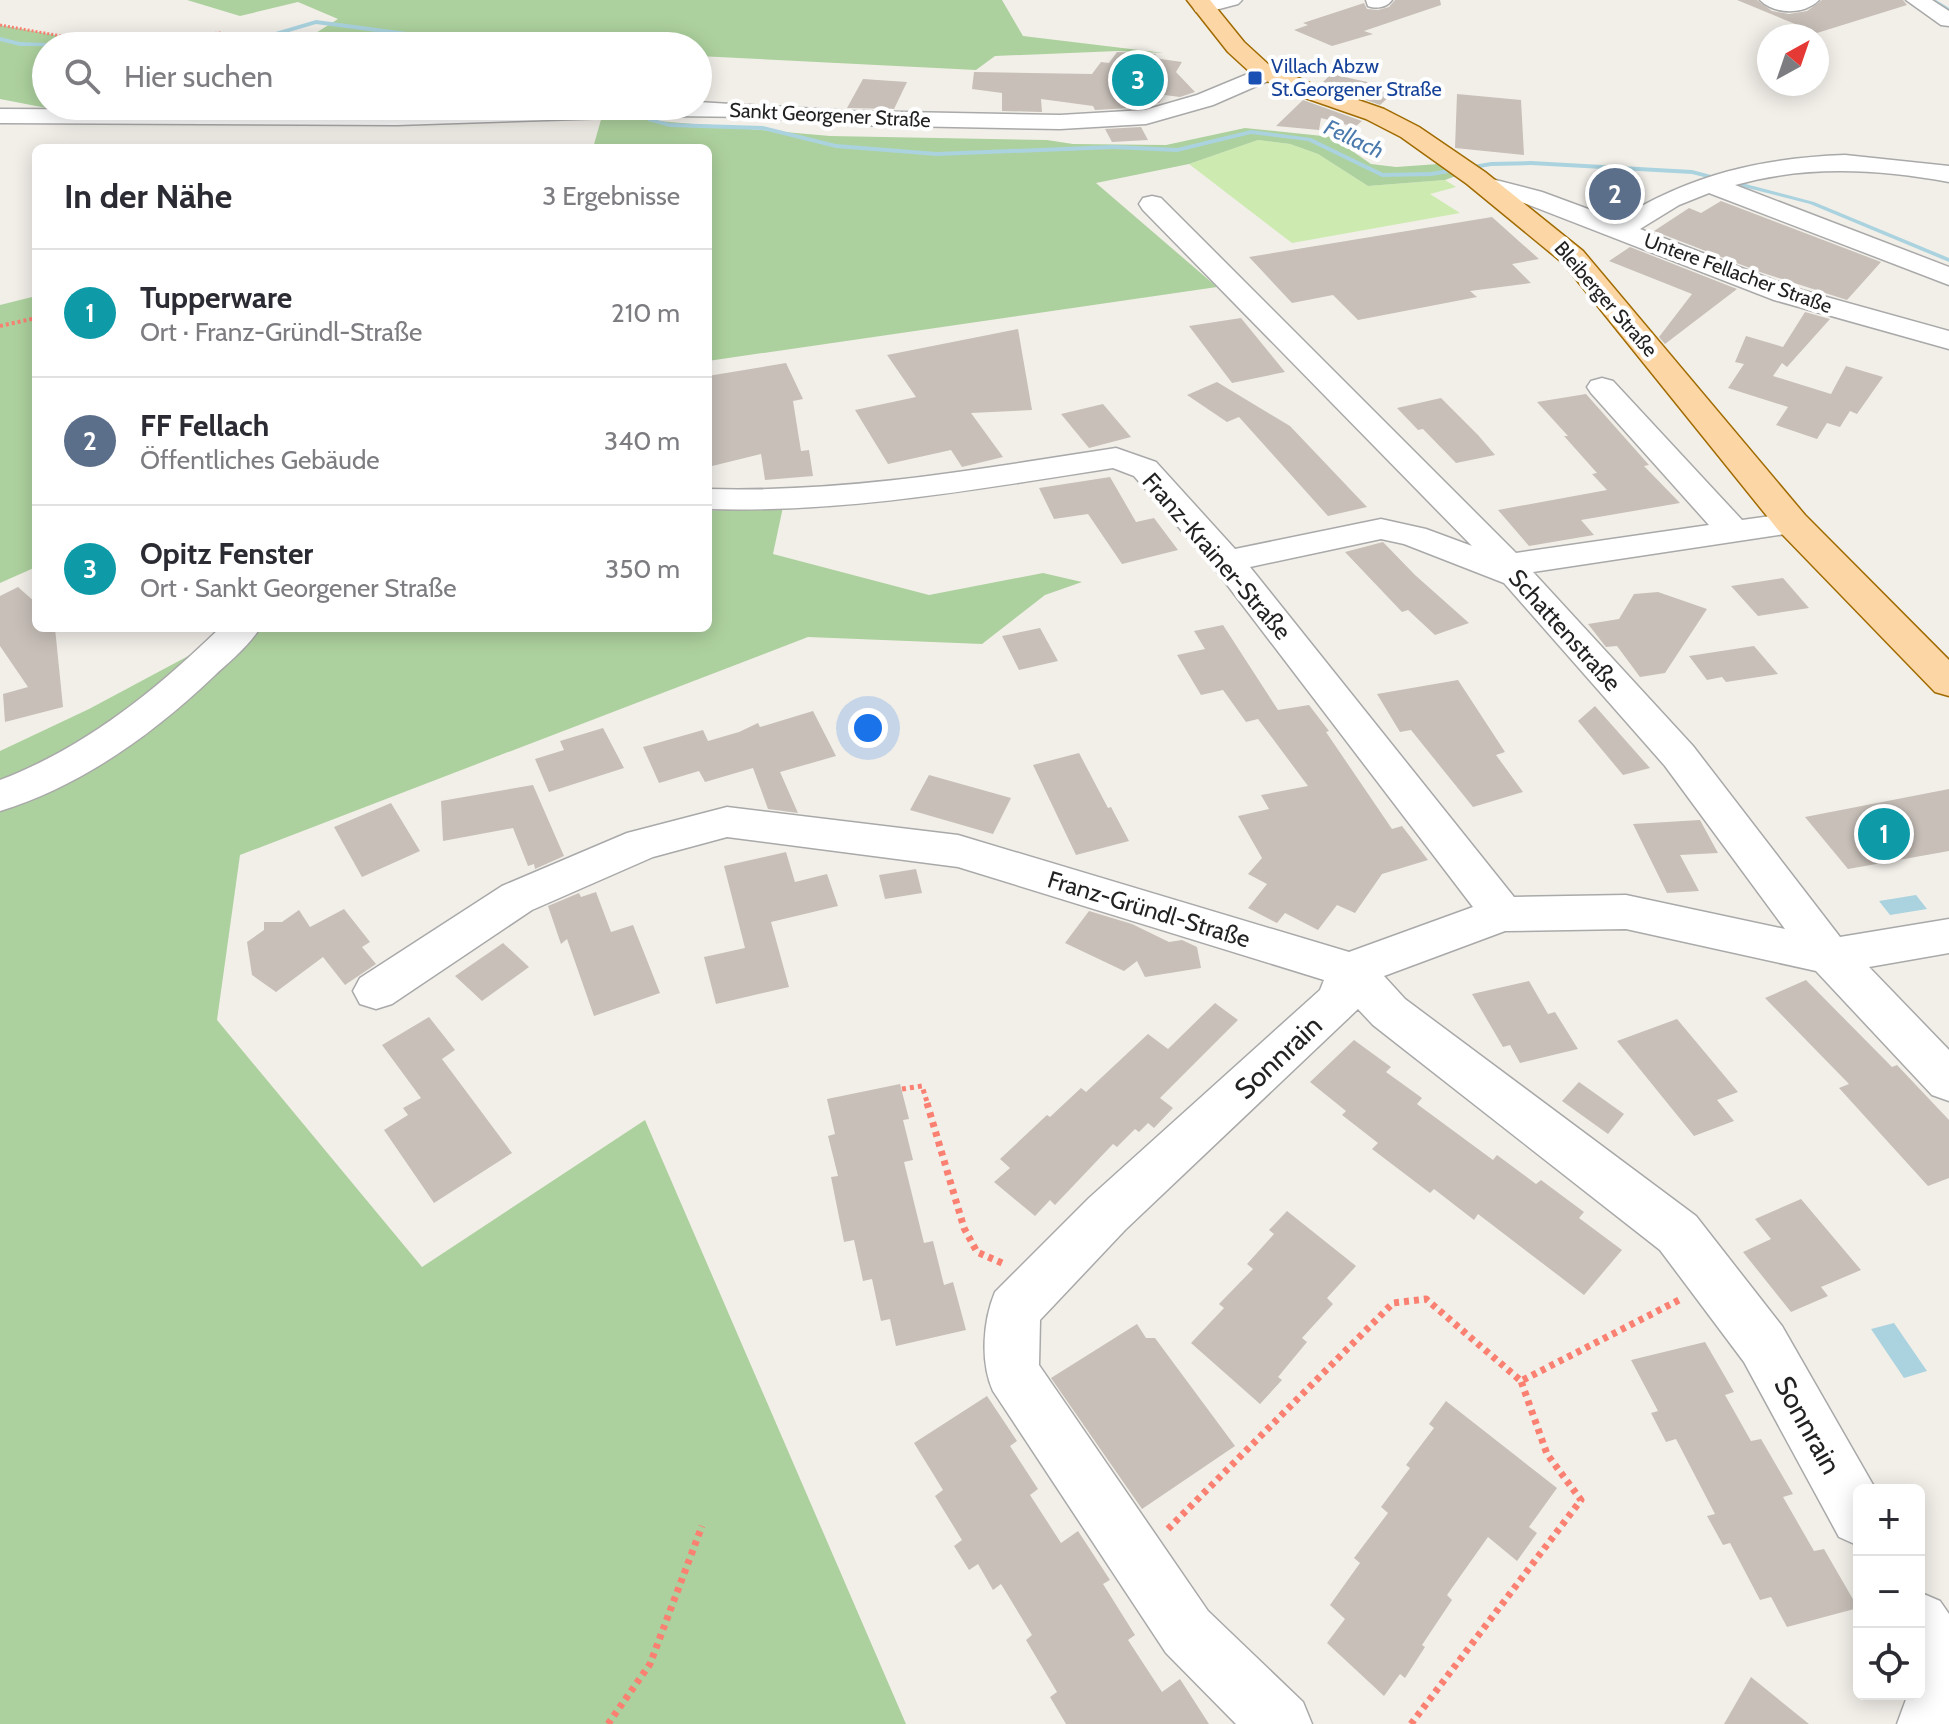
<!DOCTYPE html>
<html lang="de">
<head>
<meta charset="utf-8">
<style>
  :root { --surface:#fff; --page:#f2f2f3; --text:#2b2b33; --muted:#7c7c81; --line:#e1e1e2; --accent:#d40000 }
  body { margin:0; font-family:Cabin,sans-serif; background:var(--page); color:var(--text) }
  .controls { position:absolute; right:24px; bottom:24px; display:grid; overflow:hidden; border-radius:12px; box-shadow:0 4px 20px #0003 }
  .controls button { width:72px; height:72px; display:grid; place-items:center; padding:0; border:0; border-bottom:2px solid var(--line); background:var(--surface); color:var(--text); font:40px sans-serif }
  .compass { position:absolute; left:1757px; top:24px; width:72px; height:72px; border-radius:50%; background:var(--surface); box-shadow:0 4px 20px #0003; rotate:40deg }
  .you { position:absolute; left:868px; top:728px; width:28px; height:28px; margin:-20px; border:6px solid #fff; border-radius:50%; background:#1a73e8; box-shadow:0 0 0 12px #1a73e833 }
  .badge { display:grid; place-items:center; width:52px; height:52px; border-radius:50%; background:var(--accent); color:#fff; font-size:26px; font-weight:700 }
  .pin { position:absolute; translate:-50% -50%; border:4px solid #fff; box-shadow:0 2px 8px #0006 }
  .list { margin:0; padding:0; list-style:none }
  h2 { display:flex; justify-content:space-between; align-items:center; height:104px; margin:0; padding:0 32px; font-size:34px }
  h2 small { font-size:26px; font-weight:400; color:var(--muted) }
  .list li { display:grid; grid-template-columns:52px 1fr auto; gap:24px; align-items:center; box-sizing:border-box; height:128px; padding:0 32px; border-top:2px solid var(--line) }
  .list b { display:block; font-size:30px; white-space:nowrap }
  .list p { margin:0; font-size:26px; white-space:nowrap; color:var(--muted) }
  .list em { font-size:26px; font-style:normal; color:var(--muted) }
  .icon { flex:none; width:44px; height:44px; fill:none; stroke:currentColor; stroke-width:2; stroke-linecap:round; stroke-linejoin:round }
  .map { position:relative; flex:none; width:1949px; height:1724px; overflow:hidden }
  .search { position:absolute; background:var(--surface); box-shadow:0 4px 20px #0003; left:32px; top:32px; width:680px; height:88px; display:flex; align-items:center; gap:20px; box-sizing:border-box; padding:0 28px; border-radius:44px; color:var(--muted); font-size:30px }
  .panel { position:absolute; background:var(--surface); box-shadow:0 4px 20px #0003; left:32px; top:144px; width:680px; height:488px; border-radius:12px }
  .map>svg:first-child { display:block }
  .grass { fill:#cdebb0 }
  .forest { fill:#add19e }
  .water { fill:#aad3df }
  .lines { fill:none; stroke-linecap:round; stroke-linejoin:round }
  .stream { fill:#aad3df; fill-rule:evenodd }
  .building { fill:#c7bfb8 }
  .minor-casing { stroke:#a9a9a9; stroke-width:3 }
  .major-casing { stroke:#a06b00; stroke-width:3 }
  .path-far3 { stroke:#fa8072; stroke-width:3; stroke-dasharray:2 2; stroke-linecap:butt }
  .path-far2 { stroke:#fa8072; stroke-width:4; stroke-dasharray:3 3; stroke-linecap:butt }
  .path-far1 { stroke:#fa8072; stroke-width:5; stroke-dasharray:4 4; stroke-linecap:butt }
  .path { stroke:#fa8072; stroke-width:7; stroke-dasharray:5 5; stroke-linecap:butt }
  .minor { fill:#fff; fill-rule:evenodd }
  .major { fill:#fcd6a4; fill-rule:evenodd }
  .transit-dot { fill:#1a4fb4; stroke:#fff; stroke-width:3 }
  .labels { text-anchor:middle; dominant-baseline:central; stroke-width:8; stroke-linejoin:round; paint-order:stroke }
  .far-transit-label { font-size:20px; fill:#164399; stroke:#fff; text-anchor:start }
  .far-street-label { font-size:20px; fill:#222; stroke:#fff }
  .far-water-label { font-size:22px; font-style:italic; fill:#4a7aab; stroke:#fff }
  .street-label { font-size:24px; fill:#222; stroke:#fff }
  .near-street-label { font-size:28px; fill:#222; stroke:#fff }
</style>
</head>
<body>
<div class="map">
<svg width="1949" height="1724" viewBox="0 0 1949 1724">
  <rect width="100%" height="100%" fill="#f2efe9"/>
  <path class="grass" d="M1258 140 1290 144 1318 154 1368 186 1445 180 1456 187 1430 194 1460 213 1292 243 1189 164Z"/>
  <g class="forest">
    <path d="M187 0H1002L1023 36 1164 53 1118 51 995 56 976 70 698 56V46H408L311 36 338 19 298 2 240 16Z"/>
    <path d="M0 25 93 42 186 38V46H46V106H327L386 112 62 111 0 99Z"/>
    <path d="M602 116 830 136 1047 140 1073 144 1166 145 1245 128 1332 137 1371 164 1396 167 1438 164 1456 176 1445 180 1368 186 1318 154 1290 144 1258 140 1189 164 1096 183 1217 287 708 361V148H593Z"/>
    <path d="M36 296V567L0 583V305Z"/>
    <path d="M783 507 773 554 929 595 1043 573 1082 582 1045 595 982 644 808 637 240 855 217 1020 422 1267 645 1120 906 1724H0V751L89 709 233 632 232 628H708V511Z"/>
  </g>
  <g class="water">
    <path d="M1916 895 1927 909 1890 915 1879 901Z"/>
    <path d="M1894 1323 1927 1371 1904 1378 1871 1329Z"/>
  </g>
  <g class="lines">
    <g class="stream">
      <path d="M1929 0H1936L1949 8V12Z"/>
      <path d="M316 20 468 40 563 44 566 46 468 44 316 24 262 40 195 46H175L178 44 262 36Z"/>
      <path d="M0 37 20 42 69 44 72 46H20L0 41Z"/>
      <path d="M648 106H654L653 119 670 123 763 126 836 144 937 152 1114 145 1177 148 1251 130 1311 138 1383 173 1431 172 1491 162 1531 161 1692 170 1814 202 1949 258V262L1810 204 1692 174 1531 165 1491 166 1431 176 1382 177 1308 141 1251 134 1177 152 1114 149 937 156 836 148 763 130 670 127 648 121Z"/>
    </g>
  </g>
  <g class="building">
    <path d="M1395 0H1440L1441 5 1364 31 1373 34 1332 46 1294 30 1308 25 1303 23 1364 3 1367 9 1378 10 1389 7Z"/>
    <path d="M1737 0H1757L1772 11 1789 14 1807 11 1822 0H1903L1907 5 1817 33Z"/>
    <path d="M1117 52 1156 54 1154 58 1182 62 1176 72 1195 92 1180 97 1164 95 1159 103 1126 99 1130 108 1095 110 1093 106 1041 99 1042 112 1002 111V93L972 89 974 72 1092 74 1101 62 1109 63Z"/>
    <path d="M1331 74 1390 87 1386 92 1391 95 1380 105 1321 84Z"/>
    <path d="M863 79 907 82 894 109 847 108Z"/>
    <path d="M1457 94 1521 100 1524 155 1455 148Z"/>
    <path d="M1303 100 1362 121 1355 127 1321 118 1319 130 1276 126Z"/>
    <path d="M1141 127 1148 140 1112 142 1105 129Z"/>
    <path d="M1721 201 1881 262 1847 300 1760 272 1654 231 1689 208 1701 213Z"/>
    <path d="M1492 217 1539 259 1512 264 1531 283 1470 291 1477 297 1358 320 1333 295 1292 303 1249 257Z"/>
    <path d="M1630 247 1737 289 1665 344 1659 337 1692 294 1609 261Z"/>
    <path d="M1805 312 1830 319 1787 367 1782 363 1773 376 1831 394 1846 366 1883 377 1857 414 1850 411 1840 427 1827 423 1817 439 1776 425 1788 407 1728 388 1744 364 1735 362 1746 336 1783 347Z"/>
    <path d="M1241 318 1285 372 1232 383 1189 326Z"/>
    <path d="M1018 329 1032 410 971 413 1003 457 962 467 951 450 888 464 855 410 916 397 887 355Z"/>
    <path d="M786 363 803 399 793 401 801 451 809 450 813 476 765 480 761 454 708 467V376Z"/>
    <path d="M1217 382 1290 426 1367 507 1328 516 1239 417 1227 422 1187 395Z"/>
    <path d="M1586 394 1649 465 1644 466 1680 503 1581 520 1594 535 1529 546 1498 510 1607 490 1592 474 1597 473 1564 436H1568L1537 402Z"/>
    <path d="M1441 398 1478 435 1495 455 1456 463 1423 429 1418 430 1397 408Z"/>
    <path d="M1103 404 1131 437 1089 448 1061 414Z"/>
    <path d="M1110 477 1136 522 1154 518 1178 550 1122 564 1088 514 1054 519 1039 488Z"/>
    <path d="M1383 542 1415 575 1469 623 1435 635 1408 610 1402 612 1345 552Z"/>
    <path d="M1783 578 1809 608 1758 616 1731 586Z"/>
    <path d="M18 587 36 603V628H55L63 707 5 722 3 694 28 687 0 646V596Z"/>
    <path d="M1658 592 1707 609 1665 673 1640 677 1617 646 1606 647 1588 624 1619 619 1634 594Z"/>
    <path d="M1223 625 1278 710 1309 705 1329 731 1326 732 1392 829 1402 826 1428 860 1382 874 1355 913 1337 905 1318 930 1285 913 1277 923 1248 908 1267 884 1248 874 1262 858 1238 816 1269 809 1261 795 1308 786 1258 719 1246 722 1223 690 1201 695 1177 655 1205 649 1194 631Z"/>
    <path d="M1040 628 1058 661 1019 670 1002 636Z"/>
    <path d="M1754 646 1778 674 1726 682 1722 677 1707 680 1689 656Z"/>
    <path d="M1458 680 1505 752 1496 755 1523 792 1473 807 1411 730 1400 732 1377 694Z"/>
    <path d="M1595 706 1650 768 1623 775 1578 721Z"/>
    <path d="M813 711 836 756 780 772 798 813 768 809 753 768 705 782 699 771 659 783 643 747 703 730 708 741 739 732 758 723 760 727Z"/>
    <path d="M603 728 624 768 549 792 535 759 564 750 560 741Z"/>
    <path d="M1079 753 1108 808 1111 807 1129 841 1076 855 1033 765Z"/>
    <path d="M929 775 1011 798 993 834 910 810Z"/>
    <path d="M533 785 564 856 535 869 534 864 528 866 513 828 443 841 441 801Z"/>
    <path d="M1949 789V851L1848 869 1805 817Z"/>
    <path d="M391 803 420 851 362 877 334 827Z"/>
    <path d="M1700 820 1718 853 1680 855 1699 891 1667 893 1633 824Z"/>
    <path d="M786 852 795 882 827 874 838 906 771 922 789 987 716 1004 704 957 745 948 724 866Z"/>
    <path d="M916 869 922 893 885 899 879 875Z"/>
    <path d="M596 892 611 932 633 925 660 993 594 1016 567 939 561 944 548 906 579 893 581 897Z"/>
    <path d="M344 909 370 942 362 947 376 964 345 985 323 957 276 992 252 975 247 942 264 930V922H282L299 910 310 927Z"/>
    <path d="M1089 911 1132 924 1169 942 1182 940 1197 947 1201 968 1145 977 1137 961 1124 971 1065 943Z"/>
    <path d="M503 943 529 967 482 1001 455 976Z"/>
    <path d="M1806 980 1892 1067 1897 1065 1949 1120V1178L1928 1186 1839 1088 1849 1084 1765 998Z"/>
    <path d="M1529 981 1548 1014 1555 1012 1578 1049 1520 1063 1510 1045 1503 1047 1472 994Z"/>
    <path d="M1215 1003 1238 1020 1160 1098 1173 1108 1154 1128 1148 1123 1139 1132 1135 1129 1117 1147 1113 1144 1055 1205 1050 1200 1035 1216 994 1182 1010 1168 1000 1159 1047 1115 1050 1117 1081 1088 1086 1092 1148 1034 1168 1049Z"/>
    <path d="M429 1017 455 1050 442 1059 512 1153 434 1203 384 1130 408 1115 403 1108 421 1098 382 1045Z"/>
    <path d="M1677 1019 1738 1092 1717 1100 1734 1121 1694 1136 1617 1041Z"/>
    <path d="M1354 1040 1391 1067 1386 1072 1422 1098 1417 1104 1493 1160 1497 1155 1536 1184 1541 1180 1584 1212 1579 1218 1622 1250 1584 1295 1478 1214 1474 1220 1434 1189 1430 1193 1372 1149 1378 1143 1342 1115 1346 1111 1310 1082Z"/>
    <path d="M1579 1082 1624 1114 1608 1134 1562 1101Z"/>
    <path d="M900 1084 909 1119 903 1120 913 1160 904 1162 924 1243 933 1241 944 1285 953 1282 966 1330 896 1346 890 1319 881 1321 872 1279 863 1281 854 1240 844 1242 831 1177 838 1176 828 1136 835 1134 827 1099Z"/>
    <path d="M1801 1199 1861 1270 1821 1287 1828 1296 1791 1312 1743 1252 1771 1239 1755 1219Z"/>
    <path d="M1287 1211 1356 1266 1327 1298 1333 1304 1302 1338 1307 1342 1278 1377 1282 1380 1260 1404 1191 1343 1224 1308 1219 1304 1253 1269 1247 1264 1274 1234 1269 1230Z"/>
    <path d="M1137 1324 1146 1338H1155L1235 1446 1142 1509 1051 1378Z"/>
    <path d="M1705 1342 1734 1392 1725 1395 1751 1441 1761 1439 1793 1494 1783 1497 1814 1551 1824 1549 1858 1608 1787 1627 1771 1597 1760 1600 1730 1543 1723 1545 1707 1516 1715 1514 1676 1439 1666 1442 1651 1413 1658 1411 1631 1360Z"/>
    <path d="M987 1396 1017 1441 1010 1446 1038 1489 1030 1495 1061 1543 1078 1531 1110 1580 1103 1584 1135 1635 1128 1640 1162 1692 1180 1679 1209 1724H1066L1050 1697 1057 1692 1026 1640 1032 1635 1001 1584 993 1590 978 1564 969 1570 954 1546 962 1540 935 1496 943 1490 914 1443Z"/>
    <path d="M1446 1401 1557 1488 1529 1527 1537 1533 1517 1561 1488 1537 1447 1595 1452 1600 1422 1645 1425 1647 1405 1678 1400 1674 1384 1696 1327 1643 1345 1619 1330 1605 1360 1563 1354 1558 1388 1513 1381 1507 1410 1468 1406 1465 1434 1428 1429 1424Z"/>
    <path d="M1751 1677 1809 1724H1724Z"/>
  </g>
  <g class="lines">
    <g class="minor-casing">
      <g id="minor">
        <path d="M1206 0H1242L1238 4 1204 13 1196 12 1193 7 1196 2Z"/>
        <path d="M1366 0H1392C1386 8 1376 9 1368 6Z"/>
        <path d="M1760 0H1819C1804 15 1775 15 1760 0Z"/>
        <path d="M1906 0H1932L1949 11V26L1941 25Z"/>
        <path d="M1267 66 1275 68 1278 73 1275 78 1213 105 1146 124 1060 129 851 125 752 117 672 116 397 125 0 123V109L397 111 545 106H698V102L851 111 1060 115 1145 110 1197 95Z"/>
        <path d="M1845 155 1949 166V182C1877 169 1806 165 1735 185L1949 267V285L1709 193 1679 205 1640 229 1794 288 1949 331V349L1774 300 1524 203 1475 190 1471 185 1475 180 1484 177 1542 192 1618 220C1689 175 1761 158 1845 155Z"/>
        <path d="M1152 196 1161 198 1516 553 1709 525 1591 393 1587 387 1591 381 1602 378 1613 381 1742 520 1792 513 1804 516 1809 523 1804 530 1792 533 1533 572 1693 746 1840 937 1949 919V953L1869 967 1949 1050V1101L1932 1095 1816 971 1626 929 1505 931 1384 976 1405 999 1696 1216 1782 1326 1876 1490H1859V1546L1839 1537 1744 1362 1660 1250 1373 1025 1358 1009 1125 1230 1040 1320 1039 1365 1208 1611 1303 1702 1312 1724H1236L1166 1653 993 1391C980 1362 983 1321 995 1292L1089 1198 1320 990 1324 980 958 867 727 837 653 857 532 910 392 1004 376 1009 360 1004 353 991 360 978 502 886 627 833 727 807 958 835 1349 952 1473 907 1215 569 1134 476 1113 468C978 489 845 513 708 509V489C846 493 980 469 1116 448L1156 462 1235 549 1381 519 1426 529 1472 546 1143 210 1139 204 1143 198ZM1381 539 1404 544 1504 583 1665 766 1785 929 1626 895 1514 897 1250 567Z"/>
        <path d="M220 628H260C248 647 229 662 213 677 152 735 81 786 0 811V780C85 748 156 690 220 628Z"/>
        <path d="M1919 1592 1940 1601 1949 1614V1724H1897L1908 1694H1919Z"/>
      </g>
    </g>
    <g class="major-casing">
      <path id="major" d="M1187 0H1210L1244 42 1268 64 1312 84 1384 109 1419 127 1485 172 1583 251 1805 515 1949 660V696L1935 692 1779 531 1563 263 1467 184 1401 137 1366 119 1294 94 1252 74 1228 52Z"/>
    </g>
    <path class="path-far3" d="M0 25 72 38 105 40 222 33 215 46"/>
    <path class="path-far2" d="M0 326 36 318"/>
    <path class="path-far1" d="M902 1089 922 1086 928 1105"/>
    <g class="path">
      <path d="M927 1103 964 1228 977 1252 1002 1263"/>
      <path d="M1168 1529 1393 1303 1426 1299 1521 1381 1679 1300"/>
      <path d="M608 1724 650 1664 702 1526"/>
      <path d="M1411 1724 1581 1500 1547 1454 1521 1381"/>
    </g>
    <use href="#minor" class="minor"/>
    <use href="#major" class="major"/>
  </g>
  <rect class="transit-dot" x="1247" y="70" width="16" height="16" rx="4"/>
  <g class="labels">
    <g class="far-transit-label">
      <text x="1271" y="66">Villach Abzw<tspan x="1271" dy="23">St.Georgener Straße</tspan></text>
    </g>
    <g class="far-street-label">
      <text transform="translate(830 115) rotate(3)">Sankt Georgener Straße</text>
      <text transform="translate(1738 273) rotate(20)">Untere Fellacher Straße</text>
      <text transform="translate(1606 299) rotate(49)">Bleiberger Straße</text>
    </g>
    <g class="far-water-label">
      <text transform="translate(1354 139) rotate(25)">Fellach</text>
    </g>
    <g class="street-label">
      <text transform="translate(1217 556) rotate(49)">Franz-Krainer-Straße</text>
      <text transform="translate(1565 630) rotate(48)">Schattenstraße</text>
      <text transform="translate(1149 909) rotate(17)">Franz-Gründl-Straße</text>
    </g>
    <g class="near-street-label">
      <text transform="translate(1278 1057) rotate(-43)">Sonnrain</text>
      <text transform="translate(1808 1425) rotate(61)">Sonnrain</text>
    </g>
  </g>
</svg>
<div class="controls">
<button>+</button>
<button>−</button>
<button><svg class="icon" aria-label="locate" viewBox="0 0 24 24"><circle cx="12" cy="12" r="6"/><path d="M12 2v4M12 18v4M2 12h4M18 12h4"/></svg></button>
</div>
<svg class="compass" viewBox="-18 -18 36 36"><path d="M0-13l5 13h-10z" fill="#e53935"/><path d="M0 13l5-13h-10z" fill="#7c7c81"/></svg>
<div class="you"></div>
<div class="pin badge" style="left:1884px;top:834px;background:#0f9aa8">1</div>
<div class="pin badge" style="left:1615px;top:194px;background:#5c6f8a">2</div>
<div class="pin badge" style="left:1138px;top:80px;background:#0f9aa8">3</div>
<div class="search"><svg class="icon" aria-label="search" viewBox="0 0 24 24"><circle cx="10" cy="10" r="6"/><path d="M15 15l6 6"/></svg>Hier suchen</div>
<section class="panel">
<h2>In der Nähe<small>3 Ergebnisse</small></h2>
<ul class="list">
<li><span class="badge" style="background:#0f9aa8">1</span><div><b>Tupperware</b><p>Ort · Franz-Gründl-Straße</p></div><em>210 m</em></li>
<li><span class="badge" style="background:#5c6f8a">2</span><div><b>FF Fellach</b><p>Öffentliches Gebäude</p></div><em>340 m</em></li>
<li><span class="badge" style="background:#0f9aa8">3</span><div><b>Opitz Fenster</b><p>Ort · Sankt Georgener Straße</p></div><em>350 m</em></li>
</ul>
</section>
</div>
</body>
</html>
